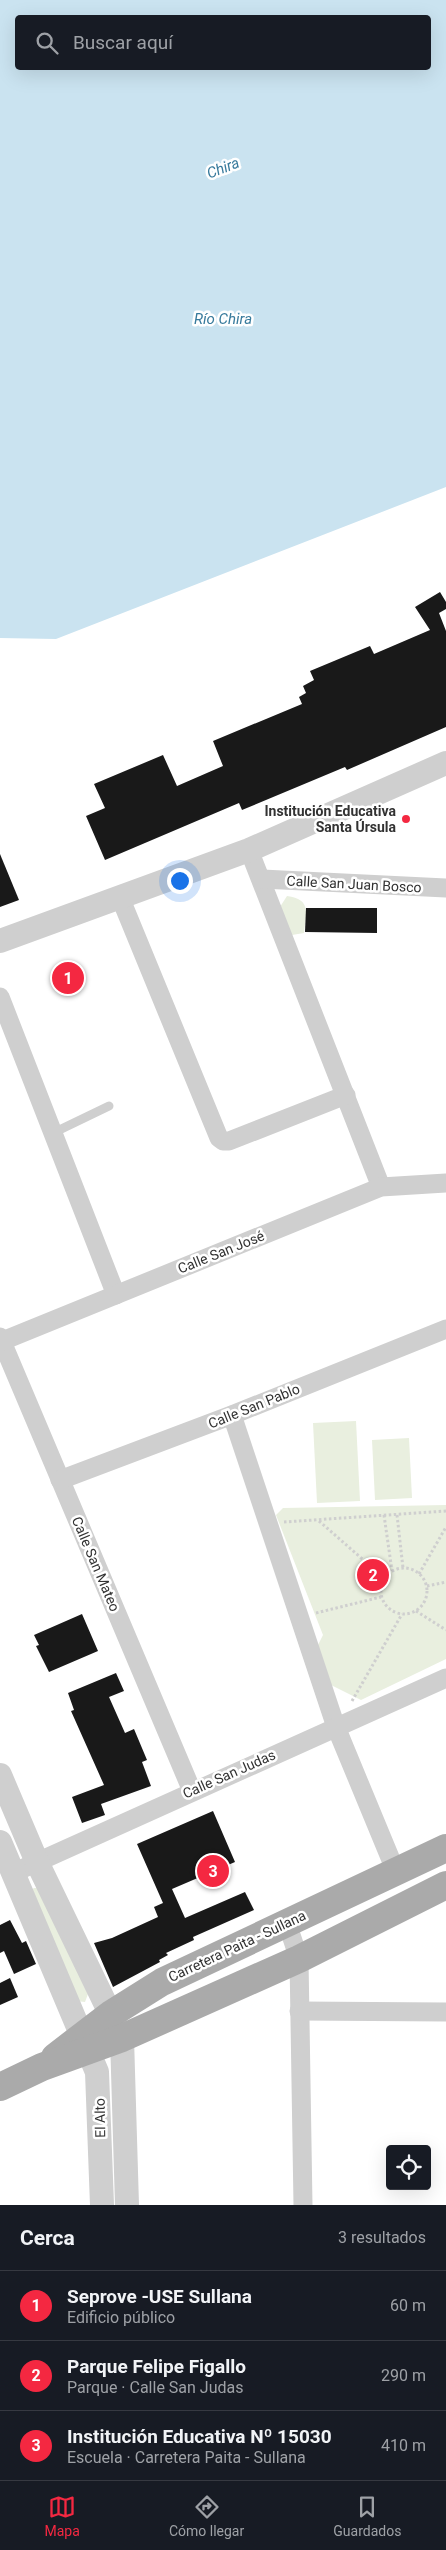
<!DOCTYPE html>
<html lang="es">
<head>
<meta charset="utf-8">
<style>
  :root { --surface:#171b24; --page:#242831; --text:#f1f3f6; --muted:#9ea1a6; --line:#363941; --accent:#f42841 }
  body { margin:0; font-family:Roboto,sans-serif; background:var(--page); color:var(--text) }
  .controls { position:absolute; right:15px; bottom:15px; display:grid; overflow:hidden; border-radius:5px; box-shadow:0 5px 20px #0002 }
  .controls button { width:45px; height:45px; display:grid; place-items:center; padding:0; border:0; border-bottom:1px solid var(--line); background:var(--surface); color:var(--text); font:25px sans-serif }
  .you { position:absolute; left:179px; top:880px; width:18px; height:18px; margin:-12px; border:4px solid #fff; border-radius:50%; background:#1a73e8; box-shadow:0 0 0 8px #1a73e833 }
  .badge { display:grid; place-items:center; width:32px; height:32px; border-radius:50%; background:var(--accent); color:#fff; font-size:16px; font-weight:700 }
  .pin { position:absolute; translate:-50% -50%; border:2px solid #fff; box-shadow:0 1px 5px #0006 }
  .list { margin:0; padding:0; list-style:none }
  h2 { display:flex; justify-content:space-between; align-items:center; height:65px; margin:0; padding:0 20px; font-size:21px }
  h2 small { font-size:16px; font-weight:400; color:var(--muted) }
  .list li { display:grid; grid-template-columns:32px 1fr auto; gap:15px; align-items:center; box-sizing:border-box; height:70px; padding:0 20px; border-top:1px solid var(--line) }
  .list b { display:block; font-size:19px; white-space:nowrap }
  .list p { margin:0; font-size:16px; white-space:nowrap; color:var(--muted) }
  .list em { font-size:16px; font-style:normal; color:var(--muted) }
  .icon { flex:none; width:28px; height:28px; fill:none; stroke:currentColor; stroke-width:2; stroke-linecap:round; stroke-linejoin:round }
  .map { position:relative; flex:none; width:446px; height:2205px; overflow:hidden }
  .search { position:absolute; background:var(--surface); box-shadow:0 5px 20px #0002; left:15px; right:15px; top:15px; height:55px; display:flex; align-items:center; gap:12px; box-sizing:border-box; padding:0 18px; border-radius:5px; color:var(--muted); font-size:19px }
  .sheet { height:275px; background:var(--surface) }
  nav { display:flex; justify-content:space-around; align-items:center; box-sizing:border-box; height:70px; border-top:1px solid var(--line); background:var(--surface); font-size:14px; color:var(--muted) }
  nav a { display:grid; justify-items:center; gap:2px }
  nav .on { color:var(--accent) }
  .map>svg:first-child { display:block }
  .green { fill:#e9efdf }
  .water { fill:#cae3f0; fill-rule:evenodd }
  .building { fill:#191919 }
  .lines { fill:none; stroke-linecap:round; stroke-linejoin:round }
  .path { stroke:#cfcfcf; stroke-width:3; stroke-dasharray:2.5 2.5; stroke-linecap:butt }
  .service { stroke:#cfcfcf; stroke-width:9 }
  .minor { stroke:#cfcfcf; stroke-width:19 }
  .tertiary { stroke:#cfcfcf; stroke-width:24 }
  .primary { stroke:#aaa; stroke-width:28 }
  .poi-dot { fill:#f42841; stroke:#fff; stroke-width:2 }
  .labels { text-anchor:middle; dominant-baseline:central; stroke-width:5; stroke-linejoin:round; paint-order:stroke }
  .poi-label { font-size:14px; font-weight:bold; fill:#323232; stroke:#fff; text-anchor:end }
  .street-label { font-size:14px; fill:#323232; stroke:#fff }
  .water-label { font-size:15px; font-style:italic; fill:#377a9c; stroke:#fff }
</style>
</head>
<body>
<div class="map">
<svg width="446" height="2205" viewBox="0 0 446 2205">
  <rect width="100%" height="100%" fill="#fff"/>
  <g class="green">
    <path d="M287 896C312 899 306 914 304 933L286 936 278 910Z"/>
    <path d="M356 1421 360 1501 317 1503 313 1423Z"/>
    <path d="M409 1438 412 1498 375 1500 372 1440Z"/>
    <path d="M446 1505V1659L361 1700 329 1684 316 1649 323 1635 276 1515 283 1508Z"/>
    <path d="M34 1888H40L88 1994 85 2002 76 2001 31 1890Z"/>
  </g>
  <path class="water" d="M0 0H446V487L56 639 0 638ZM18 18H428V68H18Z"/>
  <g class="building">
    <path d="M440 592 446 602V609L439 613 446 631V727L347 770 345 767 242 810 239 803 105 860 86 816 105 808 94 784 163 755 177 786 223 766 213 741 302 704 299 697 306 693 303 686 314 680 310 671 370 646 374 654 430 630 415 607Z"/>
    <path d="M0 854 19 900 0 907Z"/>
    <path d="M306 908H377V933L305 932Z"/>
    <path d="M82 1614 98 1651 49 1672 36 1646 39 1645 34 1635Z"/>
    <path d="M116 1673 124 1691 109 1697 125 1733 134 1729 147 1760 142 1762 151 1786 101 1804 105 1815 82 1823 72 1797 104 1785 71 1711 74 1710 68 1693Z"/>
    <path d="M213 1811 235 1862 172 1889 185 1918 245 1892 254 1910 193 1937 194 1940 166 1953 168 1955 159 1960 160 1962 113 1987 94 1943 112 1938 158 1917 154 1907 163 1903 137 1844Z"/>
    <path d="M10 1920 22 1943 26 1941 36 1964 14 1974 4 1951 0 1953V1925Z"/>
    <path d="M10 1978 18 1997 0 2005V1983Z"/>
  </g>
  <g class="lines">
    <g class="path">
      <path d="M384 1515 392 1571"/>
      <path d="M397 1515 403 1568"/>
      <path d="M319 1521 384 1578"/>
      <path d="M284 1522 446 1511"/>
      <circle cx="404" cy="1591" r="23"/>
      <path d="M419 1574 446 1527"/>
      <path d="M427 1586 446 1582"/>
      <path d="M416 1611 446 1630"/>
      <path d="M316 1613 381 1597"/>
      <path d="M352 1701 402 1614"/>
    </g>
    <path class="service" d="M53 1133 109 1106"/>
    <g class="minor">
      <path d="M249 850 381 1187"/>
      <path d="M262 879 446 888"/>
      <path d="M120 897 219 1138 223 1141H229L346 1095"/>
      <path d="M0 997 116 1295"/>
      <path d="M0 1337 192 1791"/>
      <path d="M0 1342 381 1187 446 1183"/>
      <path d="M232 1415 336 1727 396 1872"/>
      <path d="M60 1480 232 1415 446 1329"/>
      <path d="M13 1873 446 1678"/>
      <path d="M287 1923 299 1959 303 2205"/>
      <path d="M299 2011 446 2012"/>
    </g>
    <g class="tertiary">
      <path d="M0 941 249 850 446 763"/>
      <path d="M0 1775 37 1862 122 2038 127 2205"/>
      <path d="M0 1842 97 2072 102 2205"/>
    </g>
    <g class="primary">
      <path d="M55 2057 111 2014 162 1982 446 1848"/>
      <path d="M0 2087 42 2067 122 2038 299 1959 446 1885"/>
    </g>
  </g>
  <circle class="poi-dot" cx="406" cy="819" r="5"/>
  <g class="labels">
    <g class="poi-label">
      <text x="396" y="811">Institución Educativa<tspan x="396" dy="16">Santa Úrsula</tspan></text>
    </g>
    <g class="street-label">
      <text transform="translate(354 884) rotate(3)">Calle San Juan Bosco</text>
      <text transform="translate(221 1252) rotate(-22)">Calle San José</text>
      <text transform="translate(254 1406) rotate(-22)">Calle San Pablo</text>
      <text transform="translate(96 1564) rotate(67)">Calle San Mateo</text>
      <text transform="translate(229 1774) rotate(-24)">Calle San Judas</text>
      <text transform="translate(237 1946) rotate(-25)">Carretera Paita - Sullana</text>
      <text transform="translate(100 2118) rotate(-91)">El Alto</text>
    </g>
    <g class="water-label">
      <text transform="translate(223 168) rotate(-21)">Chira</text>
      <text x="223" y="319">Río Chira</text>
    </g>
  </g>
</svg>
<div class="controls">
<button><svg class="icon" aria-label="locate" viewBox="0 0 24 24"><circle cx="12" cy="12" r="6"/><path d="M12 2v4M12 18v4M2 12h4M18 12h4"/></svg></button>
</div>
<div class="you"></div>
<div class="pin badge" style="left:68px;top:978px">1</div>
<div class="pin badge" style="left:373px;top:1575px">2</div>
<div class="pin badge" style="left:213px;top:1871px">3</div>
<div class="search"><svg class="icon" aria-label="search" viewBox="0 0 24 24"><circle cx="10" cy="10" r="6"/><path d="M15 15l6 6"/></svg>Buscar aquí</div>
</div>
<section class="sheet">
<h2>Cerca<small>3 resultados</small></h2>
<ul class="list">
<li><span class="badge">1</span><div><b>Seprove -USE Sullana</b><p>Edificio público</p></div><em>60 m</em></li>
<li><span class="badge">2</span><div><b>Parque Felipe Figallo</b><p>Parque · Calle San Judas</p></div><em>290 m</em></li>
<li><span class="badge">3</span><div><b>Institución Educativa Nº 15030</b><p>Escuela · Carretera Paita - Sullana</p></div><em>410 m</em></li>
</ul>
</section>
<nav>
<a class="on"><svg class="icon" aria-label="map" viewBox="0 0 24 24"><path d="M3 6l6-2 6 2 6-2v14l-6 2-6-2-6 2zM9 4v14M15 6v14"/></svg>Mapa</a>
<a><svg class="icon" aria-label="directions" viewBox="0 0 24 24"><path d="M12 3l9 9-9 9-9-9zM9 14v-3h6M13 9l2 2-2 2"/></svg>Cómo llegar</a>
<a><svg class="icon" aria-label="saved" viewBox="0 0 24 24"><path d="M7 4h10v16l-5-4-5 4z"/></svg>Guardados</a>
</nav>
</body>
</html>
